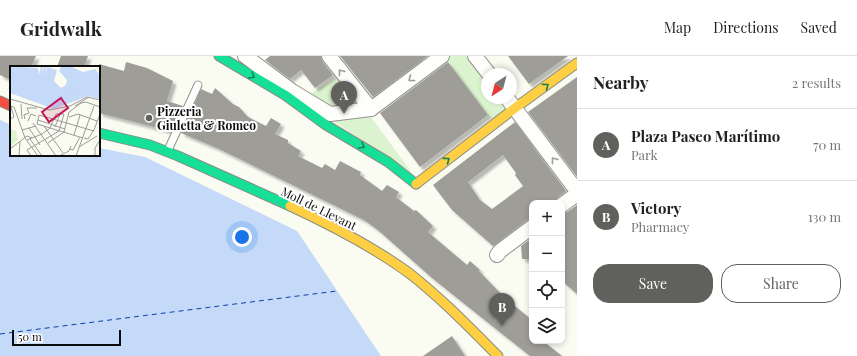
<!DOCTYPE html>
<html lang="en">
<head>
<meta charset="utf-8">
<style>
  :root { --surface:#fff; --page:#f6f6f6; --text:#222; --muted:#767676; --line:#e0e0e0; --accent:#60605d }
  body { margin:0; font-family:"Playfair Display",serif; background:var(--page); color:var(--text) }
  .controls { position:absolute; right:12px; bottom:12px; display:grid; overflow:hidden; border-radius:8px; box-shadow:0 2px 6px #0003 }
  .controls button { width:36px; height:36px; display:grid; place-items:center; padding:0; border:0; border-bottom:1px solid var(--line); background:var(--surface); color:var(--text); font:20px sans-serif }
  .compass { position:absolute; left:481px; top:12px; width:36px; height:36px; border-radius:50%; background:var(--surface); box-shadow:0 2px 6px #0003; rotate:216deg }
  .scale { position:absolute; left:12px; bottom:10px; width:109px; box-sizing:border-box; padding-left:4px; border:2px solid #0d0d0d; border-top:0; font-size:11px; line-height:14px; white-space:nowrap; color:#0d0d0d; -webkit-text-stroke:3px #fff; paint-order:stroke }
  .you { position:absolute; left:242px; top:181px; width:14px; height:14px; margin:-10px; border:3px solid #fff; border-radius:50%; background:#1a73e8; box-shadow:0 0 0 6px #1a73e833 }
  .badge { display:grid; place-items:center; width:26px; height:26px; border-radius:50%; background:var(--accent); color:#fff; font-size:13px; font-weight:700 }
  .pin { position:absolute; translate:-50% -33px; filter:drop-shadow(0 1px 2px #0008) }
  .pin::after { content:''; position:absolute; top:21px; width:14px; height:12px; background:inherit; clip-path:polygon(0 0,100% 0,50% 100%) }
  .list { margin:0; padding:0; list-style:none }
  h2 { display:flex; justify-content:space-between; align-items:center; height:52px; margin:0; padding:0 16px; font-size:17px }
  h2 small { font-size:13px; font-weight:400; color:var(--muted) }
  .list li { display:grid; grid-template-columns:26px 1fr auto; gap:12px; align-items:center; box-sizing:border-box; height:72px; padding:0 16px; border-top:1px solid var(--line) }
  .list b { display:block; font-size:15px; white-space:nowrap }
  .list p { margin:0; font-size:13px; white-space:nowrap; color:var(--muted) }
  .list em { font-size:13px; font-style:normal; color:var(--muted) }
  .actions { display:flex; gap:8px; padding:12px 16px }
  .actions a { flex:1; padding:9px 0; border:1px solid var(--accent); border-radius:16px; text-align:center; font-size:14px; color:var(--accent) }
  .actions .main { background:var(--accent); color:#fff }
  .icon { flex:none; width:22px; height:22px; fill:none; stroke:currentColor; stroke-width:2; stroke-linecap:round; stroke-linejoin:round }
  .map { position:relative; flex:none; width:577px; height:300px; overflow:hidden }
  header { display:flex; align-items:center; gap:24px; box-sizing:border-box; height:56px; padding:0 20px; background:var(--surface); border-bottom:1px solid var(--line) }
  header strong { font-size:19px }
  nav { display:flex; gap:22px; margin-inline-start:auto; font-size:14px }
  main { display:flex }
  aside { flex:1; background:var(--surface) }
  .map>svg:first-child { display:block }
  .green { fill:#dcf3cf }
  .water { fill:#c4daf8 }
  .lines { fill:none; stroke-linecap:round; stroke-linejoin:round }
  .ferry { stroke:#0c40a9; stroke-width:1; stroke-dasharray:5 4; stroke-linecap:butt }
  .building { fill:#9e9d97; fill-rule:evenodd; filter:url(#shadow) }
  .lane-casing { stroke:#949490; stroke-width:9 }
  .street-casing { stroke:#949490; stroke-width:16 }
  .fast-casing { stroke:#8a8b86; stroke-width:11 }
  .slow-casing { stroke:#8a8b86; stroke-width:11 }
  .jam-casing { stroke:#8a8b86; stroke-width:11 }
  .lane { stroke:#fefefd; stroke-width:7 }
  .street { stroke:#fefefd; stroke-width:14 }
  .fast { stroke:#16e098; stroke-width:9 }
  .slow { stroke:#ffcf43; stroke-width:9 }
  .jam { stroke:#f24e42; stroke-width:9 }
  .oneway { stroke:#9e9e9d }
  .oneway2 { stroke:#128159 }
  .poi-dot { fill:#60605d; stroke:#fff; stroke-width:1.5 }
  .labels { text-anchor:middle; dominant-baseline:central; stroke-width:4; stroke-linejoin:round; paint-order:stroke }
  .poi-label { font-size:12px; font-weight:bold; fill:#0d0d0d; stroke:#fff; text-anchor:start }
  .street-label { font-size:12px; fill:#0d0d0d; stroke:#fff }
  .inset-river { fill:none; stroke:#c4daf8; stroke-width:2 }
  .inset-road { fill:none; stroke:#9b9c96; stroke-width:1 }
  .view { fill:#c2185b; fill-opacity:0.15; stroke:#c2185b; stroke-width:2 }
  .inset-edge { fill:none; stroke:#0d0d0d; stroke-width:2 }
</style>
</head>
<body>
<header>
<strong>Gridwalk</strong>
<nav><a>Map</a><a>Directions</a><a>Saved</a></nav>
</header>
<main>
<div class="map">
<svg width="577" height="300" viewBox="0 0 577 300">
  <defs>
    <filter id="shadow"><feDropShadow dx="3.5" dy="3.5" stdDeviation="1" flood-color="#0004"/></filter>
  </defs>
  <rect width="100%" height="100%" fill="#fafbf1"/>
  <g class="green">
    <path d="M447 0H471L487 21V42H503L512 54 491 63 444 2Z"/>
    <path d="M340 19 412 117 301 44Z"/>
  </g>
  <path class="water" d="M0 64 11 69V99H99V92L145 101 297 175 381 300H0Z"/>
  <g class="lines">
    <path class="ferry" d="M0 278 337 235"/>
  </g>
  <g class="building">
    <path d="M0 0H36L31 11H11V24L0 19Z"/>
    <path d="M61 0H88L84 11H57Z"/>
    <path d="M270 0H321L322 5 333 19 315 32 301 14 290 23 265 4Z"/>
    <path d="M340 0H428L373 41Z"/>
    <path d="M508 0H568L529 28Z"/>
    <path d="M126 6 147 12 173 25 167 45 183 50 172 73H171L170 75 99 57V8L124 15Z"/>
    <path d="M448 6 488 59 420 111 380 57Z"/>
    <path d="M577 21V121L528 56Z"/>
    <path d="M215 32 233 48 239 51 248 61 266 70 271 62 281 68 275 78 288 84V87L301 95 298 100 322 112 325 108 335 114 340 105 361 116 360 119 382 135 387 129 399 136 396 141 414 155 416 154 433 170 428 176 467 209 470 205 480 214 479 215 505 242 532 264V285H543L562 300H530L432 222 379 175 364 164 217 92 181 77 201 33 212 38Z"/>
    <path d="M515 66 566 135 557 142 554 147H532V163L527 164 493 190 452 154 433 129ZM503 99 516 117 515 119 523 130 492 153 480 144 468 126Z"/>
    <path d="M577 149V238L562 225V157L567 156Z"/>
    <path d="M532 182V203H522L521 190Z"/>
    <path d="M452 280 465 300H423Z"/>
  </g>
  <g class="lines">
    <g class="lane-casing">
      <path id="lane" d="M168 94 198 29"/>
    </g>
    <g class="street-casing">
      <g id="street">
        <path d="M245 0 292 35 330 58 371 53 442 0"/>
        <path d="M329 0 371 53"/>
        <path d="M475 0 489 18"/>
        <path d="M507 42 577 135"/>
        <path d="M562 149 577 138"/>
        <path d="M497 199 500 195 532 171"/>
      </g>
    </g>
    <g class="fast-casing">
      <g id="fast">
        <path d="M219 0 285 39 326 69 388 106 416 128"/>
        <path d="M99 77 150 89 178 100 290 150"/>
      </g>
    </g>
    <g class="slow-casing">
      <g id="slow">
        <path d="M416 128 515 52 577 7"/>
        <path d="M290 150C331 169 372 190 409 217 441 242 469 271 498 300"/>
      </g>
    </g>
    <g class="jam-casing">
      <path id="jam" d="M0 45 11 50"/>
    </g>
    <use href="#lane" class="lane"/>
    <use href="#street" class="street"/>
    <use href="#fast" class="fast"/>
    <use href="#slow" class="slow"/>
    <use href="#jam" class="jam"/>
  </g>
  <defs><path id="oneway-chevron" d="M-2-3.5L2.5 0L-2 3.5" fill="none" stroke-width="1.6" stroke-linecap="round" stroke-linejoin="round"/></defs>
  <g class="oneway">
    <use href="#oneway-chevron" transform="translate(341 16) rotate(-128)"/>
    <use href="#oneway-chevron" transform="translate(411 23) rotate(143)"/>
    <use href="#oneway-chevron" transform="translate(554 104) rotate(-127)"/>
  </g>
  <g class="oneway2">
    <use href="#oneway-chevron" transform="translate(252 20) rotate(31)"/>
    <use href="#oneway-chevron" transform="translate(546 30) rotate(-36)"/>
    <use href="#oneway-chevron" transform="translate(362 90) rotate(30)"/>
    <use href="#oneway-chevron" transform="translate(447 104) rotate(-37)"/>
  </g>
  <circle class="poi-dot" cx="149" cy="62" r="4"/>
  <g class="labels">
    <g class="poi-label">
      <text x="157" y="55">Pizzeria<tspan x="157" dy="14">Giuletta &amp; Romeo</tspan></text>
    </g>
    <g class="street-label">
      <text transform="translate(319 152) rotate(26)">Moll de Llevant</text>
    </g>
  </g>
  <g transform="translate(10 10)">
    <rect width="90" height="90" fill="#fafbf1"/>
    <path d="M0 63 6 65 8 73 1 81Z" fill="#dcf3cf"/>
    <path d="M0 0 28 2 29 9 31 0H33L32 10 34 0H36V10L37 1 47 4 44 15 51 22 56 19 57 14 49 5 51 1H62L73 6 85 3 90 9V33L78 30 44 43 0 27Z" fill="#c4daf8"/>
    <path class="inset-river" d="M0 1 10 6 26 20 47 26 74 20 90 21M0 4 25 22 40 26 52 27 74 21 90 22M41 42 60 27 76 23 90 24"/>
    <path class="inset-road" d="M0 33 39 44 60 40 77 31 90 34M11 38 12 53M0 40 4 41 15 72 28 90M65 40 79 31M59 51 68 48 87 55M0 53 4 51 1 41M15 53 14 49 19 47 17 42H27M28 54 55 63M18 55 21 48 26 50M23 57 46 90M27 58 29 49 84 65M27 58 73 72M34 60 53 87M45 61 50 48M19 62 30 79M12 64 26 60M64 69 70 49M74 72 78 73 84 64 90 48M20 73 32 90M17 74 32 68M38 77 54 66 59 46 71 37 76 36 90 41M69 81 87 70M0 83 17 70 22 72M60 83 63 84 70 71M9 90 10 76M21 90 17 84 49 65 54 48H46L40 62 32 68M49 90 59 85 61 80M66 90 84 40M85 90V82L90 74"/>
    <path class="view" d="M51 32 58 42 39 56 32 46Z"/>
    <rect width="90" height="90" class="inset-edge"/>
  </g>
</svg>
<div class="controls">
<button>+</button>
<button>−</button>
<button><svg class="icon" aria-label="locate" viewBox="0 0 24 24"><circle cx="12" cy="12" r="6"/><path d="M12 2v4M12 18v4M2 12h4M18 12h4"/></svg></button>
<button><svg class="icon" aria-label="layers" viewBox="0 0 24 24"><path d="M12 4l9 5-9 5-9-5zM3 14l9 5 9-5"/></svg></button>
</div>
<svg class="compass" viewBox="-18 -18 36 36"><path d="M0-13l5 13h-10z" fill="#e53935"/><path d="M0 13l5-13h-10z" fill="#767676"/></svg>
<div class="scale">50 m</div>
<div class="you"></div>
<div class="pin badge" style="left:344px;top:58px">A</div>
<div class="pin badge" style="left:502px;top:270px">B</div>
</div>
<aside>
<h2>Nearby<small>2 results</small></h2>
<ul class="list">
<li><span class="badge">A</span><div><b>Plaza Paseo Marítimo</b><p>Park</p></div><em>70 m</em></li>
<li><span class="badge">B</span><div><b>Victory</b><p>Pharmacy</p></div><em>130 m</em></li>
</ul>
<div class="actions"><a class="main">Save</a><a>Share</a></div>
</aside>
</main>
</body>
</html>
